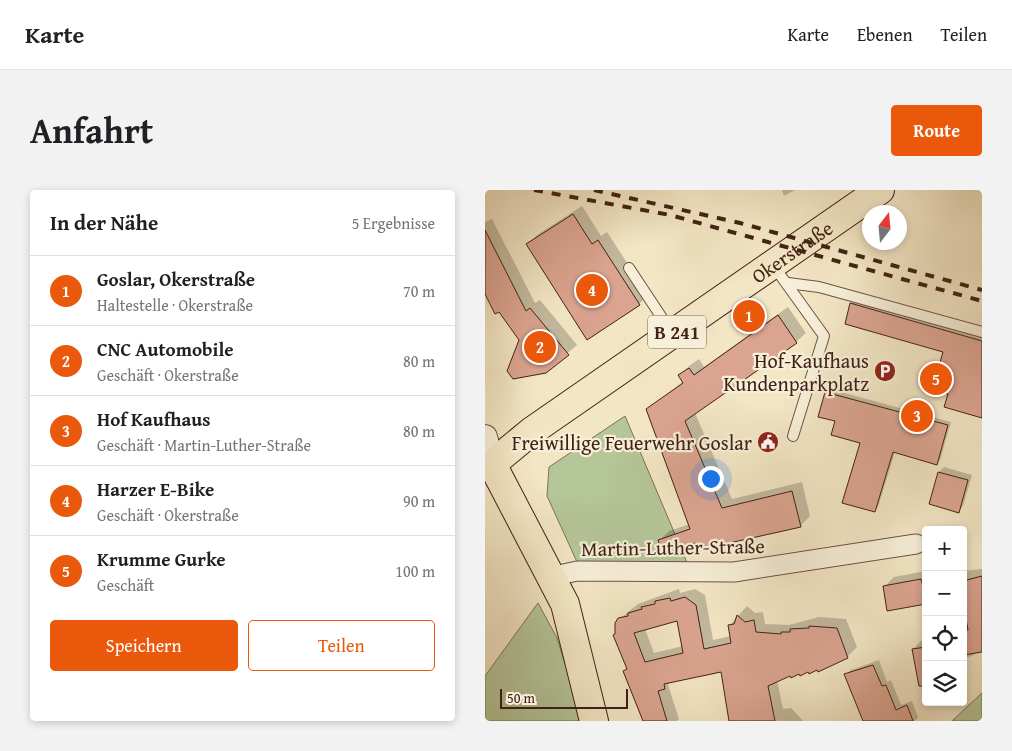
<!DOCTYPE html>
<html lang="de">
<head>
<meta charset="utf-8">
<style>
  :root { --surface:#fff; --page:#f2f2f2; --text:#202124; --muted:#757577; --line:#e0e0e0; --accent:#ea580c }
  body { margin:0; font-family:"Gentium Book Plus",serif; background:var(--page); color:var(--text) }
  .controls { position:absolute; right:15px; bottom:15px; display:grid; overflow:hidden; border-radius:5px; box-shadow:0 2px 8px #0003 }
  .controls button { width:45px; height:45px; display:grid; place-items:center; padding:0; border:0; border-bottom:1px solid var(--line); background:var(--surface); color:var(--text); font:25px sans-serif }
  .compass { position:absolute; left:377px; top:15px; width:45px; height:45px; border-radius:50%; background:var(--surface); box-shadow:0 2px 8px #0003; rotate:16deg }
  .scale { position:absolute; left:15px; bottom:12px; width:128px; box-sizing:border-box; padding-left:5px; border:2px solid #422115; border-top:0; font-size:14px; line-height:18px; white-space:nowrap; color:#422115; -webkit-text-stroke:4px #f7efd9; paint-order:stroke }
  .you { position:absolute; left:225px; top:288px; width:18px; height:18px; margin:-12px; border:4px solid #fff; border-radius:50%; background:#1a73e8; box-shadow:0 0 0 8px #1a73e833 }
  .badge { display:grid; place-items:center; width:32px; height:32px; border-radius:50%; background:var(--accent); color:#fff; font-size:16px; font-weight:700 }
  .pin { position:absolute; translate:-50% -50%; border:2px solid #fff; box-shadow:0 1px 5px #0006 }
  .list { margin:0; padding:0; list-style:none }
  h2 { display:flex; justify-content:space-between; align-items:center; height:65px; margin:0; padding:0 20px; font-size:21px }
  h2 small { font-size:16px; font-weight:400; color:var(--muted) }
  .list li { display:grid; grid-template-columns:32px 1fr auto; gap:15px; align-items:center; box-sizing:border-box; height:70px; padding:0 20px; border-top:1px solid var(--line) }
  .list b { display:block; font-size:19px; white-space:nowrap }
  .list p { margin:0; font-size:16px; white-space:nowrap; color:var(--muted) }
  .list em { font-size:16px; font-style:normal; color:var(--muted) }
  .actions { display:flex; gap:10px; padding:15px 20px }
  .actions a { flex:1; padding:11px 0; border:1px solid var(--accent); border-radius:5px; text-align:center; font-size:18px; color:var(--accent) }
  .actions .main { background:var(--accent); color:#fff }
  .icon { flex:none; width:28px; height:28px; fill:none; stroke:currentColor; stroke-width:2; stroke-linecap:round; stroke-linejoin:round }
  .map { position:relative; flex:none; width:497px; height:531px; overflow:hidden; border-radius:5px }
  header { display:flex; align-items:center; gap:30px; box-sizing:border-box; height:70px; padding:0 25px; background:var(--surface); border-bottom:1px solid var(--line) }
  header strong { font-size:24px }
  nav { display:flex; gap:28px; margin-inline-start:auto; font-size:18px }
  .intro { display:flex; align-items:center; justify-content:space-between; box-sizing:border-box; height:120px; padding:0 30px }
  h1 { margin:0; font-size:35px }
  .button { padding:12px 22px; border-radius:5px; background:var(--accent); color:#fff; font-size:18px; font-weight:700 }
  main { display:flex; gap:30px; padding:0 30px }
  aside { flex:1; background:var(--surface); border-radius:5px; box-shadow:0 2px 8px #0003 }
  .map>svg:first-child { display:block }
  .green { fill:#b5c699; stroke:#7c7457 }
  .shadow { fill:#0003; fill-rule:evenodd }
  .building { fill:#dba490; stroke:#422115; fill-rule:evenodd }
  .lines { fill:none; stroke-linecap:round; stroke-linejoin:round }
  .service-casing { stroke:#6e5241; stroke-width:12 }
  .minor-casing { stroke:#6e5241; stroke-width:21 }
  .tertiary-casing { stroke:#6e5241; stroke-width:26 }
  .primary-casing { stroke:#422115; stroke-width:30 }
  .service { stroke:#f7efd9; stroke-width:10 }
  .minor { stroke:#f7efd9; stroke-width:19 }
  .tertiary { stroke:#f7efd9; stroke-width:24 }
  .primary { stroke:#f3e6c5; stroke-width:28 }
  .rail { stroke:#422115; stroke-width:4; stroke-dasharray:9 9; stroke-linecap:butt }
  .labels { text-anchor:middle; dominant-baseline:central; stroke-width:4.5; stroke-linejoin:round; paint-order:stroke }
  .shield { fill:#f7efd9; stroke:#785f50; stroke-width:1 }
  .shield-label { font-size:19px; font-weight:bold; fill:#422115 }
  .street-label { font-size:20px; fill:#422115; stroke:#f7efd9 }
  .poi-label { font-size:20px; fill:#422115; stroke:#f7efd9; text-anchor:end }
</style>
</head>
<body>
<header>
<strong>Karte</strong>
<nav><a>Karte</a><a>Ebenen</a><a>Teilen</a></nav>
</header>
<div class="intro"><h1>Anfahrt</h1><a class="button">Route</a></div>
<main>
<aside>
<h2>In der Nähe<small>5 Ergebnisse</small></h2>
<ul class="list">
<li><span class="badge">1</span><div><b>Goslar, Okerstraße</b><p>Haltestelle · Okerstraße</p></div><em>70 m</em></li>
<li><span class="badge">2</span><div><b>CNC Automobile</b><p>Geschäft · Okerstraße</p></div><em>80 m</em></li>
<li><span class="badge">3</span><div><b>Hof Kaufhaus</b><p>Geschäft · Martin-Luther-Straße</p></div><em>80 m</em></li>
<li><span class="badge">4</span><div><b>Harzer E-Bike</b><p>Geschäft · Okerstraße</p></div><em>90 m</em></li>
<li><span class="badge">5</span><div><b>Krumme Gurke</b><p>Geschäft</p></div><em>100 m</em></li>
</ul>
<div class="actions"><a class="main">Speichern</a><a>Teilen</a></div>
</aside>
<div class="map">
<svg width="497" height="531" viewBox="0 0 497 531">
  <rect width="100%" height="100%" fill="#f3e6c5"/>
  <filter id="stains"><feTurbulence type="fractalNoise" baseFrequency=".004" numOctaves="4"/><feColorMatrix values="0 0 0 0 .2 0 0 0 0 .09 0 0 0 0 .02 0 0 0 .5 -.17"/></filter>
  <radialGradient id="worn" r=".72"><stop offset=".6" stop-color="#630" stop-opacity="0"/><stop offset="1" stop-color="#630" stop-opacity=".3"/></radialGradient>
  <g class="green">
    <path d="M140 226 203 375 92 372 62 306 64 277Z"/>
    <path d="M53 413 72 448 98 531H0V486Z"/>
    <path d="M497 503V531H467Z"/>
  </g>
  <g class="shadow">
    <path d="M297 0H310L299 6Z"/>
    <path d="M97 16 116 46 122 42 163 105 154 114 43 54 52 45Z"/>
    <path d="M7 29 50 113 55 110 92 155 60 182 0 102V32Z"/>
    <path d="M374 106 497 141V226L464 203 460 161 366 114Z"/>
    <path d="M303 117 321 143 311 152 210 223 247 309 317 292 325 326 315 336 175 350 184 341 205 334 162 220 199 191 195 185 204 176 214 169 219 177Z"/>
    <path d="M345 199 466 232 455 270 452 274 410 262 393 317 389 321 377 252 352 230 341 203Z"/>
    <path d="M459 277 487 285 478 316 473 321 445 313 454 282Z"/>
    <path d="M497 379V460L487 466 478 468V433L483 432 478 411V381Z"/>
    <path d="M441 381V413L399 397 409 387Z"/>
    <path d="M194 399 195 403 210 399 220 405 228 450 246 446 244 436 262 416 270 423 278 422 280 434 304 435 334 427 361 429 372 457 363 466 334 481 333 478 305 484 292 490 298 519 306 518 318 531H246L237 480 186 491 183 495 194 529 192 531H159L139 481 143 477 134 429 153 414ZM193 430 198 456 169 463 160 439Z"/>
    <path d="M438 449H441V484L428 459Z"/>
    <path d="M394 470 402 492 406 490 416 515 427 511 433 527 430 531H407L361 485 366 480Z"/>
  </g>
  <g class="building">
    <path d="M88 24 107 54 113 50 155 115 102 150 41 54Z"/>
    <path d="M0 40 41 121 45 118 84 165 61 183 28 189 22 181 34 150 14 122 10 124 0 104Z"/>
    <path d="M365 113 497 151V228L459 217 463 204 447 200 458 162 360 134Z"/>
    <path d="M293 125 312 153 200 231 237 318 307 301 316 337 213 360 210 353 178 364 173 350 205 339 161 219 198 193 193 185 204 178 209 185Z"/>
    <path d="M340 202 463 235 452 275 408 262 390 322 357 313 375 253 346 245 350 231 333 227Z"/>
    <path d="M453 282 483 290 474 323 444 314Z"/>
    <path d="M497 386V462L478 465V441L483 440 478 412V391Z"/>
    <path d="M436 389 438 396H441V414L402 421 398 396Z"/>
    <path d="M200 407 211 415 219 459 246 453 243 435 249 434 252 425 260 432 269 430 271 442 296 444V442H305V439L324 438V436L352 438 363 468 333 482 332 480 324 484 323 482 315 486 314 484 306 488 305 486 283 496 290 531H244L236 482 179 494 180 499 173 501 182 531H158L138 481 142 479 128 445 130 444V433L133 428 143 426V423L157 419 156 417 170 414V411L185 408 186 411ZM192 431 198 463 160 472 149 443Z"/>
    <path d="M441 457V496H434L427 459Z"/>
    <path d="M388 475 397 496 401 495 411 520 422 515 428 531H378L359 484Z"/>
  </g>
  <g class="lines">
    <g class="service-casing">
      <g id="service">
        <path d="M288 75 339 146 308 246"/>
        <path d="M144 78 187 143"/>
        <path d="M303 93 334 97 497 142"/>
      </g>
    </g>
    <g class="minor-casing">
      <path id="minor" d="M65 387 92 381 249 382 431 354"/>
    </g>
    <g class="tertiary-casing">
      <path id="tertiary" d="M0 247 7 274 3 279"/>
    </g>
    <g class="primary-casing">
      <g id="primary">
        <path id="s1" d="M109 531 80 414 7 274 47 241 395 0"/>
      </g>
    </g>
    <use href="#service" class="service"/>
    <use href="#minor" class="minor"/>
    <use href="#tertiary" class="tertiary"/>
    <use href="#primary" class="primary"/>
    <g class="rail">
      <path d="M49 0 185 25 497 111"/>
      <path d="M109 0 255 33 497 100"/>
    </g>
  </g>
  <defs>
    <g id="parking-disc" transform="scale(1.125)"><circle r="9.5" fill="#8f2418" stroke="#f7efd9"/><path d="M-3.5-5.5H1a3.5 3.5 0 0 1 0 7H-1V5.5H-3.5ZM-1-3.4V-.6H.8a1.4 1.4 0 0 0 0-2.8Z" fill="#fff"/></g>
    <g id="civic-disc" transform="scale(1.125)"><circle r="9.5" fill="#8f2418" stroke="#f7efd9"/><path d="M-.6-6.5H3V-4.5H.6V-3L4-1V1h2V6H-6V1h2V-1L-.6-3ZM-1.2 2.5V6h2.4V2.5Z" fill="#fff"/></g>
  </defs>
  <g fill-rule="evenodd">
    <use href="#parking-disc" x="400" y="181"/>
    <use href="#civic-disc" x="283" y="252"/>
  </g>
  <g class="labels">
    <rect class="shield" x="163" y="125.5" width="58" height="33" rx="4"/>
    <g class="shield-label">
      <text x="192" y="142">B 241</text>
    </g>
    <g class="street-label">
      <text stroke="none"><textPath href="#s1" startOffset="646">Okerstraße</textPath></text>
      <text transform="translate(188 357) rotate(-1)">Martin-Luther-Straße</text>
    </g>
    <g class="poi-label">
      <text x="384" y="170">Hof-Kaufhaus<tspan x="384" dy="23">Kundenparkplatz</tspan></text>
      <text x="267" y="252">Freiwillige Feuerwehr Goslar</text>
    </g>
  </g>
  <rect width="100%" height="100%" filter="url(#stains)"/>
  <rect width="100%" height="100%" fill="url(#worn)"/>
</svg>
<div class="controls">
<button>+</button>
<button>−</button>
<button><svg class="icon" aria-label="locate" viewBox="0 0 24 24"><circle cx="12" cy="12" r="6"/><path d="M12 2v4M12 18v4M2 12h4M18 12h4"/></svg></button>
<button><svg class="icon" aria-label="layers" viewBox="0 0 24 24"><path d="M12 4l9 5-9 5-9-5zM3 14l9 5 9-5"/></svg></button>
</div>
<svg class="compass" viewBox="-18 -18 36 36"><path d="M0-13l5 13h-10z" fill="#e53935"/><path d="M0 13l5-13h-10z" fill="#757577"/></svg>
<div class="scale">50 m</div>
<div class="you"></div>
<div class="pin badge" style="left:264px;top:126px">1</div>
<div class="pin badge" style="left:55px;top:157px">2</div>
<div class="pin badge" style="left:432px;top:226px">3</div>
<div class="pin badge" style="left:107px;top:100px">4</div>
<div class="pin badge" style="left:451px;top:189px">5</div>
</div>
</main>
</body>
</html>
